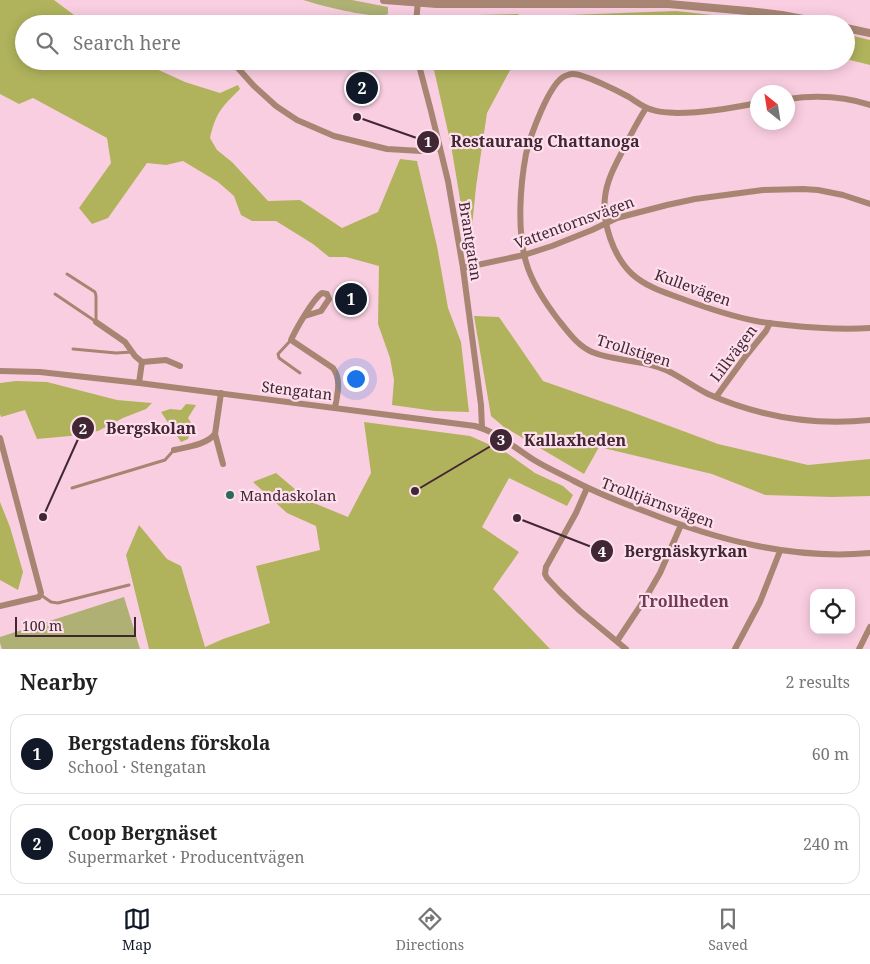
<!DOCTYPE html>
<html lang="en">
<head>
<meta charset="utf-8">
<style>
  :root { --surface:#fff; --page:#f2f2f2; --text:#222; --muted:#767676; --line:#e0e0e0; --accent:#111827 }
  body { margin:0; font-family:"Noto Serif",serif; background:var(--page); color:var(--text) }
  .controls { position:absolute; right:15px; bottom:15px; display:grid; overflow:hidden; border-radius:10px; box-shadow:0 2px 12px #0003 }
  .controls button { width:45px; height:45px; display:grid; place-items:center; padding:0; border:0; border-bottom:1px solid var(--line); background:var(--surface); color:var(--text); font:25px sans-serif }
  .compass { position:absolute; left:750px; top:85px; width:45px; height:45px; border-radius:50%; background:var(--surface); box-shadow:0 2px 12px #0003; rotate:330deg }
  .scale { position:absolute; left:15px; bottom:12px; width:121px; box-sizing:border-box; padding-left:5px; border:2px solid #412633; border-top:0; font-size:14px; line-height:18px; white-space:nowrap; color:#412633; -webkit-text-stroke:4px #fee0ed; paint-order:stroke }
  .you { position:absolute; left:355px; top:378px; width:18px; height:18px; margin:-12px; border:4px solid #fff; border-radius:50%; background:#1a73e8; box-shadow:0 0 0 8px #1a73e833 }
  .badge { display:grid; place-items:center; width:32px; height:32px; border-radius:50%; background:var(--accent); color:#fff; font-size:16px; font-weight:700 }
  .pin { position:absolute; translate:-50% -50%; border:2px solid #fff; box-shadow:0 1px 5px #0006 }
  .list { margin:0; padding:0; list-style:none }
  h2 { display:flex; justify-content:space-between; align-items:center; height:65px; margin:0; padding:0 20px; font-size:21px }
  h2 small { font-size:16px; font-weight:400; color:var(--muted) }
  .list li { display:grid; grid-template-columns:32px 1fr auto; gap:15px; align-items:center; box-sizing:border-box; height:80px; margin:0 10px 10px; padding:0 10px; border:1px solid var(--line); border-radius:15px }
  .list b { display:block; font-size:19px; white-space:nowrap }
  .list p { margin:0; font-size:16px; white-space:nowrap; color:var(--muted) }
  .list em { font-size:16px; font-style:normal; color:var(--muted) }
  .icon { flex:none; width:28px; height:28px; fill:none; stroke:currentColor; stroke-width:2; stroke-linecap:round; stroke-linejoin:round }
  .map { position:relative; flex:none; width:870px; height:649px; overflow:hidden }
  .search { position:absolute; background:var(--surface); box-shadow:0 2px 12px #0003; left:15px; right:15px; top:15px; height:55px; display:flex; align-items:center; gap:12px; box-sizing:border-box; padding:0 18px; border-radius:28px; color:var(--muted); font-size:19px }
  .sheet { height:245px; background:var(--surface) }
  nav { display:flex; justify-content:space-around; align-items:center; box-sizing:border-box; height:70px; border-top:1px solid var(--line); background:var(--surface); font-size:14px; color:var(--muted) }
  nav a { display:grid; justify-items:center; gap:2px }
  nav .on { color:var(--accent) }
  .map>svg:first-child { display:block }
  .green { fill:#aeb173 }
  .forest { fill:#b0b35c }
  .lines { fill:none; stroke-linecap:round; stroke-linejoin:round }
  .service { stroke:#a78572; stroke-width:3 }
  .minor { stroke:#a78572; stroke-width:6 }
  .tertiary { stroke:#a78572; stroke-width:8 }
  .poi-dot { fill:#2c6a58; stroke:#fee0ed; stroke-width:2 }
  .labels { text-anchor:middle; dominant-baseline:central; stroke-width:4.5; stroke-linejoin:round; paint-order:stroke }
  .street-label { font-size:15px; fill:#412633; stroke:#fee0ed }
  .poi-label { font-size:15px; fill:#412633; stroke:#fee0ed; text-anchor:start }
  .neighbourhood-label { font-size:16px; font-weight:bold; fill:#733856; stroke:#fee0ed }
  .leader { fill:none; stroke:#412633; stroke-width:2 }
  .callout-dot { fill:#412633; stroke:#fee0ed; stroke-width:2 }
  .mark-label { font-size:15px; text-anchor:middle; font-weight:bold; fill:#fff }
  .callout-label { font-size:16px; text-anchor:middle; font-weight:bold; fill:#412633; stroke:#fee0ed; stroke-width:4.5; stroke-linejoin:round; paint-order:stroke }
</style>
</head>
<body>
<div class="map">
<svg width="870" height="649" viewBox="0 0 870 649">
  <rect width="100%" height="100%" fill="#facee1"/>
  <g class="green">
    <path d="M303 0H352L388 7V14C374 20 319 5 303 0Z"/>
    <path d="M124 597 140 649H2L0 643V637Z"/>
  </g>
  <g class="forest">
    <path d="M0 0H54L86 24H24V61H139L185 82 220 93 238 85 240 89C222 107 216 112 210 138L217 150 232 162 268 201 300 200 342 228 378 212 400 159 417 161 437 246 448 308 461 342 469 412 435 411 392 405 394 380 390 358 378 324 379 266 346 257H329L313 244 276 221H252L241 215 234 196 218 182 183 161 166 165 147 163 108 218 92 224 79 208 111 163 107 138 33 98 19 104 0 94Z"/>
    <path d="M676 11 794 24H550L543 16Z"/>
    <path d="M518 14 527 24H432L434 16Z"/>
    <path d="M846 34 870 40V65L846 59Z"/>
    <path d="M432 61H515L487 113 476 187 472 227 465 229 451 145Z"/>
    <path d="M474 316 499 317 543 381 629 411 718 444 808 465 870 459V496L832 497 765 495 712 474 599 447 584 474 504 427 491 416Z"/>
    <path d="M16 381 47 382 117 400 152 403 146 409 123 418 98 431 70 436 37 439 25 410 1 417 0 414V383Z"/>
    <path d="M186 404 196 405 188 418 193 426 188 439 181 442 161 412 170 409 181 410Z"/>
    <path d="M364 422 470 436 504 451 535 473 563 486 573 495 567 506 509 478 482 527 519 552 493 589 550 649H149L126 555 139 525 167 559 181 566 205 647 223 639 270 623 256 566 320 550 316 526 287 513 253 482 276 473 309 501 348 517 371 473Z"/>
    <path d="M0 502 10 527 23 572 18 590 0 580Z"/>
  </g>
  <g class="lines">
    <g class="service">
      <path d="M67 274 95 292 96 296V321"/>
      <path d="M55 294 95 321"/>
      <path d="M291 340 278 354 279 358 300 373"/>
      <path d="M73 349 116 353 132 352"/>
      <path d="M72 488 165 460 173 451"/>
      <path d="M41 595 51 602 58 603 129 585"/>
    </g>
    <g class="minor">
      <path d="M416 24 418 0"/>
      <path d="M419 61 420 69 431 111 448 181 463 268 481 405 482 428"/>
      <path d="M236 66 254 86 276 106 297 120 334 136 387 149 421 151 440 148"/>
      <path d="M788 99C816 95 843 96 870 105"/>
      <path d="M758 103C731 108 705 113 677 113 669 112 661 113 653 110 644 108 637 102 629 97 618 91 584 74 573 74 569 74 568 75 565 76 549 83 530 137 526 154 520 186 517 231 526 262 532 284 546 304 560 322 569 333 578 346 592 352 616 362 642 359 666 370 681 377 694 387 708 394 760 417 813 426 870 420"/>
      <path d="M646 108C638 121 631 134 624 148 616 164 607 179 605 197 602 223 613 256 632 274 645 286 663 292 680 298 704 307 730 316 756 321 766 323 776 324 786 325 814 328 842 330 870 328"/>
      <path d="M463 268 524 255 552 246 592 230 617 218 667 205 695 199 763 190 803 189 818 190 843 195 870 204"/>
      <path d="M305 316 321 311 329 299 327 294 322 293C313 299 296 329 291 340L333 368C342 380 337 395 335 408"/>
      <path d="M96 322 125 342 135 356 142 362 139 383"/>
      <path d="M142 362 166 360 180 366"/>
      <path d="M0 371 40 372 139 383 475 426C497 432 515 448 534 460 547 468 561 474 574 481 597 493 620 502 644 511 717 540 792 560 870 553"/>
      <path d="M221 393 215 434 223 464"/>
      <path d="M716 397 745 357 766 331 770 323"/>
      <path d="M0 438 41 593 39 597 0 606"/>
      <path d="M174 450C186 447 206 445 215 434"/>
      <path d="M587 488 576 513 546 567 545 574 547 578 560 592 580 611 626 649"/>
      <path d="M617 641 645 599 660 573 681 525"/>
      <path d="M735 649 760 602 780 551"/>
      <path d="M859 649 870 627"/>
    </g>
    <g class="tertiary">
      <path d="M384 0 437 4H669L748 11 782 15 829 24"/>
      <path d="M846 28 870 33"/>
    </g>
  </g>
  <circle class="poi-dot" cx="230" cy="495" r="5"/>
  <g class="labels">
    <g class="street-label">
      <text transform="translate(574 222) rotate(-20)">Vattentornsvägen</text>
      <text transform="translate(471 241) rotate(81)">Brantgatan</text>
      <text transform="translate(693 287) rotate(20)">Kullevägen</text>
      <text transform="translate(634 350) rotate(17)">Trollstigen</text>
      <text transform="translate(733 353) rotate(-53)">Lillvägen</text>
      <text transform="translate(297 390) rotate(7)">Stengatan</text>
      <text transform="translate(658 502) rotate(20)">Trolltjärnsvägen</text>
    </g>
    <g class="poi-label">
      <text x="240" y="495">Mandaskolan</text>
    </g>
    <g class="neighbourhood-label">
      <text x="684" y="601">Trollheden</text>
    </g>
  </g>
  <path class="leader" d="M357 117L428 142M43 517L83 428M415 491L501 440M517 518L602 551"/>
  <g class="callout-dot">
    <circle cx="357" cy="117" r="5"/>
    <circle cx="43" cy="517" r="5"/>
    <circle cx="415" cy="491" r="5"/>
    <circle cx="517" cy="518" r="5"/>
    <circle cx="428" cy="142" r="12"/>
    <circle cx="83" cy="428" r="12"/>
    <circle cx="501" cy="440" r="12"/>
    <circle cx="602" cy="551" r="12"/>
  </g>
  <g class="mark-label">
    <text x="428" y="147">1</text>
    <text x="83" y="434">2</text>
    <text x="501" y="445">3</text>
    <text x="602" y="557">4</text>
  </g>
  <g class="callout-label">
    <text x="545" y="147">Restaurang Chattanoga</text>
    <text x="151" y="434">Bergskolan</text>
    <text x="575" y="446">Kallaxheden</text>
    <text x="686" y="557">Bergnäskyrkan</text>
  </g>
</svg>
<div class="controls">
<button><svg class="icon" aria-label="locate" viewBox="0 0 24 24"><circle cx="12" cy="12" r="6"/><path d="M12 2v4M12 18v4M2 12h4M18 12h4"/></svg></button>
</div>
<svg class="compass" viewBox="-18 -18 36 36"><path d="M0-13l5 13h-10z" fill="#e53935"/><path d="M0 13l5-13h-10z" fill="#767676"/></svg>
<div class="scale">100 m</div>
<div class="you"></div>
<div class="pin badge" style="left:351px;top:299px">1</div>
<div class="pin badge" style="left:362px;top:88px">2</div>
<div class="search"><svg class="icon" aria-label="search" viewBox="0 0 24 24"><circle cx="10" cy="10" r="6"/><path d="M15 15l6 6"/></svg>Search here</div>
</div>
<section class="sheet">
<h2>Nearby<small>2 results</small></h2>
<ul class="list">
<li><span class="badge">1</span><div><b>Bergstadens förskola</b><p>School · Stengatan</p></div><em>60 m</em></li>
<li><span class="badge">2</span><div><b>Coop Bergnäset</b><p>Supermarket · Producentvägen</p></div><em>240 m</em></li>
</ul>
</section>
<nav>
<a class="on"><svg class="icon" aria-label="map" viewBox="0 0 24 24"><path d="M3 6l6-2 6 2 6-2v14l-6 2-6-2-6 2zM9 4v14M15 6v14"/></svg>Map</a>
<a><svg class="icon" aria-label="directions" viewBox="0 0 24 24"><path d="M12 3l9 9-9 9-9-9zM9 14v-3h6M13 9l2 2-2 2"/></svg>Directions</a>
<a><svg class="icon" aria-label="saved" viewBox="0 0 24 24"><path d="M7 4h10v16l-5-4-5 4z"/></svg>Saved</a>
</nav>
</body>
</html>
